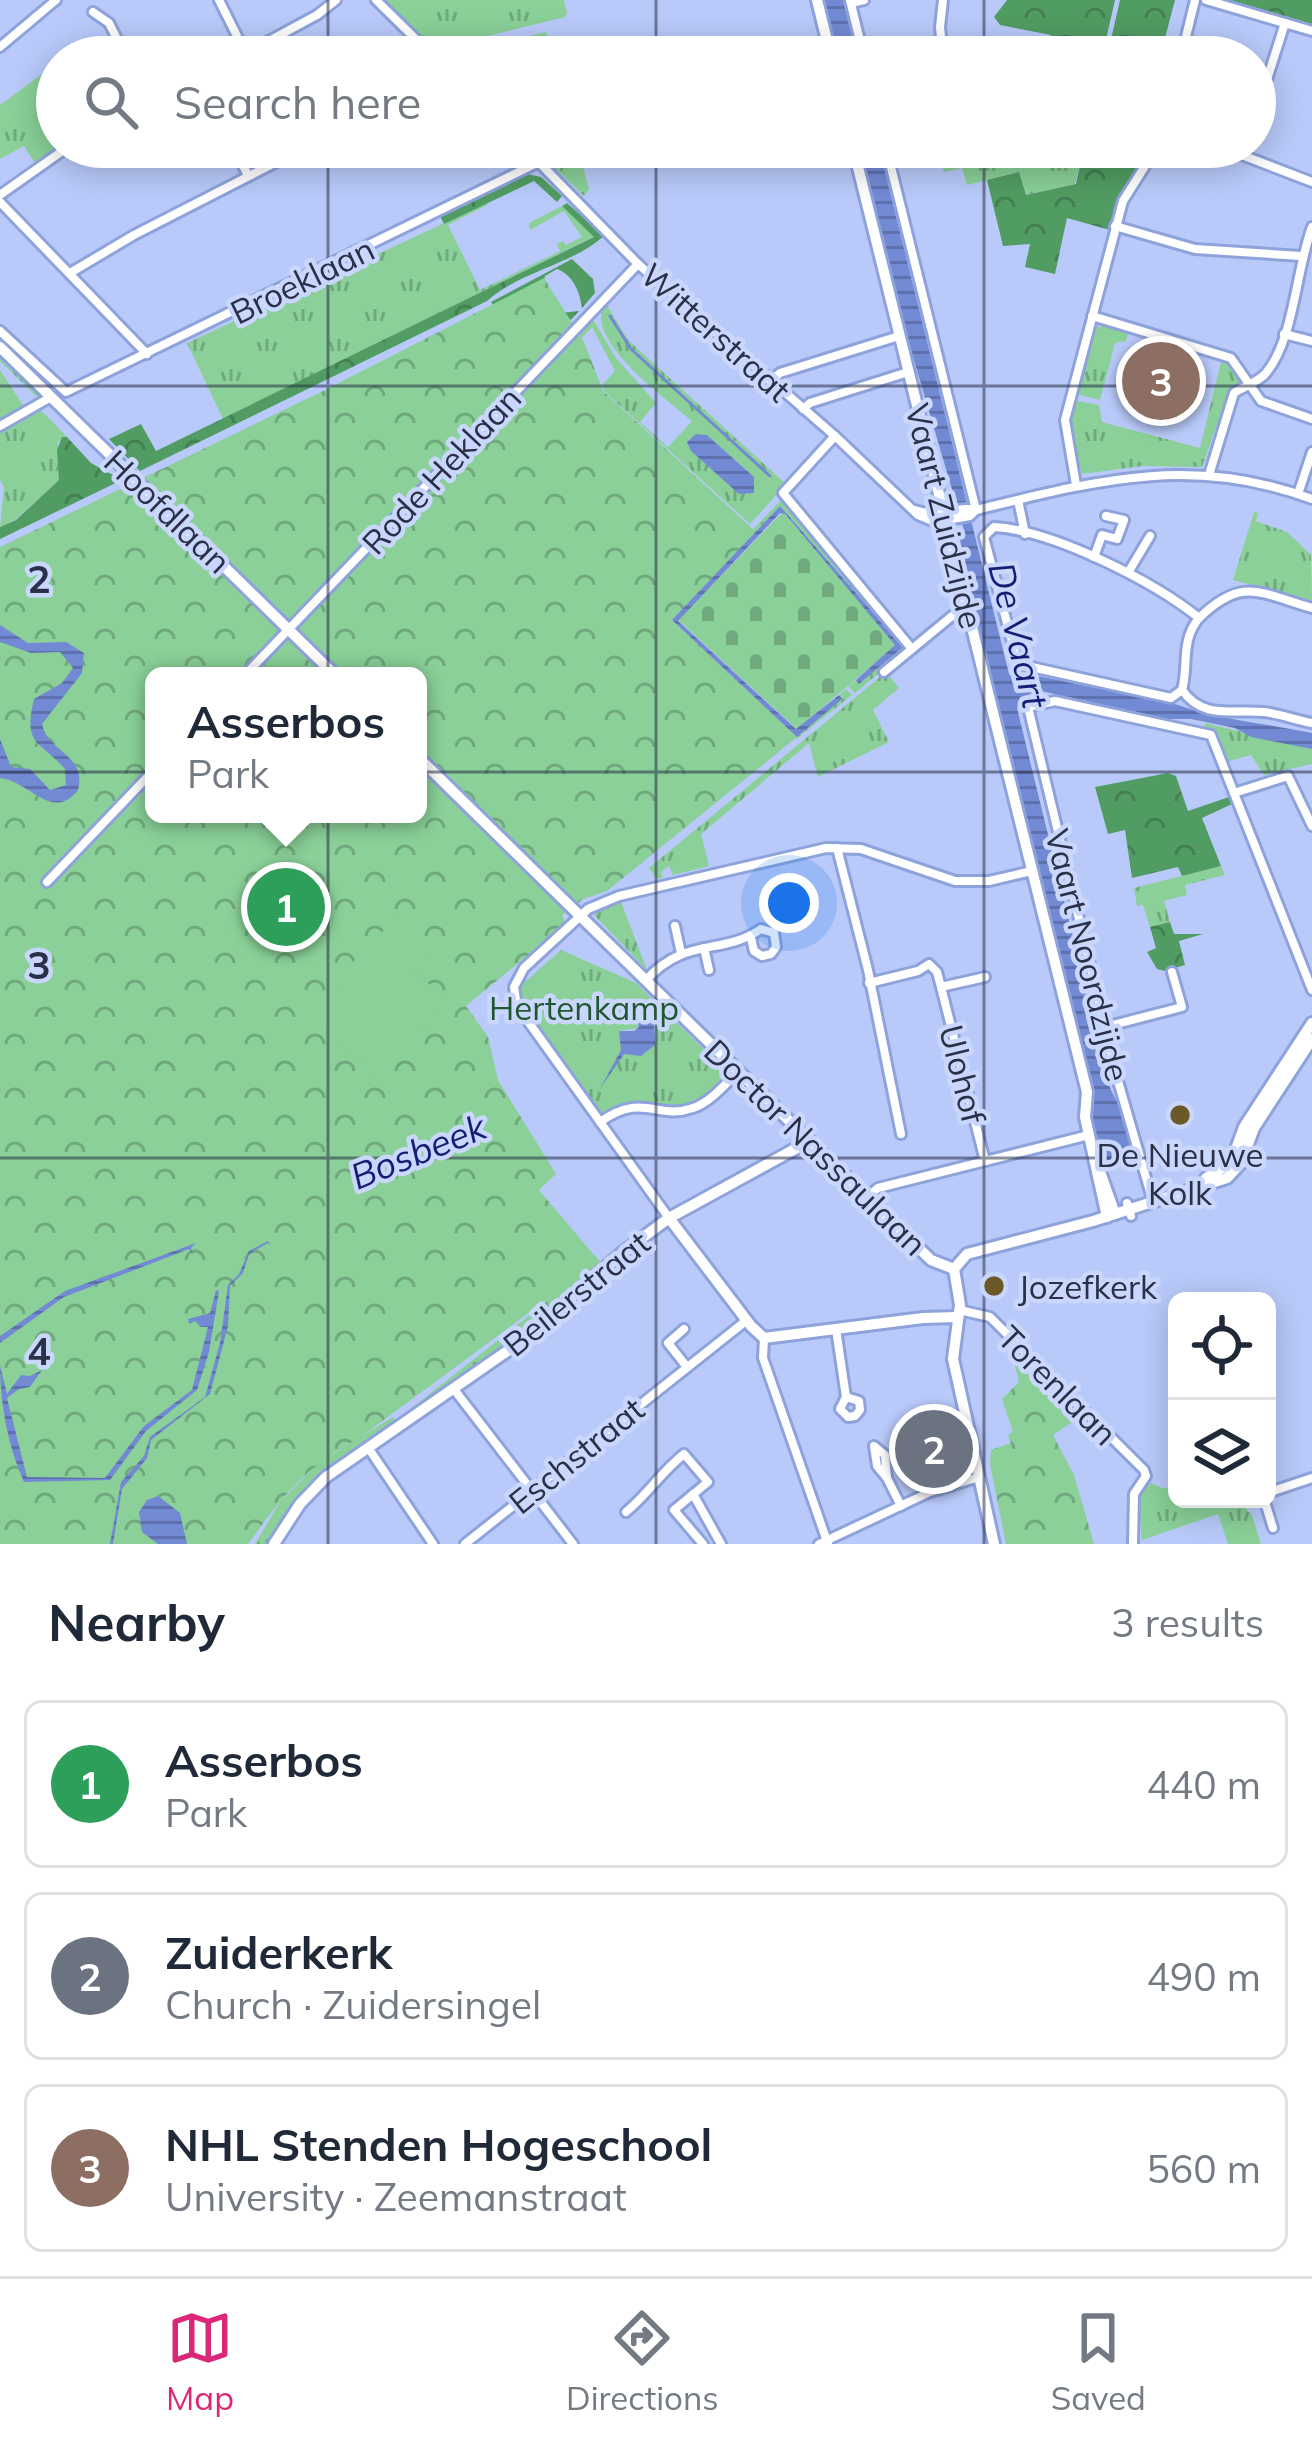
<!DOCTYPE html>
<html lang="en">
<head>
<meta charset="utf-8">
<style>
  :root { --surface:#fff; --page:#f2f2f3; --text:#1f2937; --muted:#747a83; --line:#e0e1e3; --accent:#db2777 }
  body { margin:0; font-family:Mulish,sans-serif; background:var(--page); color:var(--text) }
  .controls { position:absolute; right:36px; bottom:36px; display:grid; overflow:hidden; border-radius:18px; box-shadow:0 6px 30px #0003 }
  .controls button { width:108px; height:108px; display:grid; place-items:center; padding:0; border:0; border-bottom:3px solid var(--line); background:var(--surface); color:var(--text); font:60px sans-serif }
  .you { position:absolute; left:789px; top:903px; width:42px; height:42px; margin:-30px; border:9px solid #fff; border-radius:50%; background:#1a73e8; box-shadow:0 0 0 18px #1a73e833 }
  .badge { display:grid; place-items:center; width:78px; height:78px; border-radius:50%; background:var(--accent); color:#fff; font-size:39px; font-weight:700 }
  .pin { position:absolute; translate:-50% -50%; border:6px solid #fff; box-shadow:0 3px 12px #0006 }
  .popup { position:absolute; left:145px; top:667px; width:282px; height:156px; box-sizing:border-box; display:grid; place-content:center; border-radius:18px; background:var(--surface); filter:drop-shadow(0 3px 9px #0005); font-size:39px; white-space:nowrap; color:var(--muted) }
  .popup b { font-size:45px; color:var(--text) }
  .popup::after { content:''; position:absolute; left:50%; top:100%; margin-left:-24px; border:24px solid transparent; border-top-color:var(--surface) }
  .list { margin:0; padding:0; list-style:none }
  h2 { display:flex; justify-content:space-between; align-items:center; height:156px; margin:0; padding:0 48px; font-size:51px }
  h2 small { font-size:39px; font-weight:400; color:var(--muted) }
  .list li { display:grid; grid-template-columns:78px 1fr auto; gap:36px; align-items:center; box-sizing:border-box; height:168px; margin:0 24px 24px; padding:0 24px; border:3px solid var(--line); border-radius:18px }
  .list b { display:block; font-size:45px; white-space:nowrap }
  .list p { margin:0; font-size:39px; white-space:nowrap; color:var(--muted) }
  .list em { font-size:39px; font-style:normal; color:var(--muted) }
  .icon { flex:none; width:66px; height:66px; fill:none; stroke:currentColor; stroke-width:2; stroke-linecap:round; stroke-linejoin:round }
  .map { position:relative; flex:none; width:1312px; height:1544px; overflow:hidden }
  .search { position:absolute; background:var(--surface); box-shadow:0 6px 30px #0003; left:36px; right:36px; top:36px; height:132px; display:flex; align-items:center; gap:30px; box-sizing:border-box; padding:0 42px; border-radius:66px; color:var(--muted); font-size:45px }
  .sheet { height:732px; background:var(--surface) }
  nav { display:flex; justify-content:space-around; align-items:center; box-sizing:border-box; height:168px; border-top:3px solid var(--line); background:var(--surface); font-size:33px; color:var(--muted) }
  nav a { display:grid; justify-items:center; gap:6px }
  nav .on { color:var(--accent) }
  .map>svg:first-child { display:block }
  .grass { fill:url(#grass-tufts); fill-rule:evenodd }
  .forest { fill:url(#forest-crowns) }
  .cemetery { fill:url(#cemetery-stones) }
  .park { fill:url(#park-crowns); fill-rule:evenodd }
  .pitch { fill:#8ad098 }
  .water { fill:url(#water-rules) }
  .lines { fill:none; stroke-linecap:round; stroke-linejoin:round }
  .stream { stroke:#728ad4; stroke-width:3 }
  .street-casing { stroke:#8ea2db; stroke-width:14 }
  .secondary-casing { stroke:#8ea2db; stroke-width:16 }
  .street { stroke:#fff; stroke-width:8 }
  .secondary { stroke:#fff; stroke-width:10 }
  .grid { fill:none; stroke:#293048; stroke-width:3; stroke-opacity:0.55 }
  .poi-dot { fill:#6b5927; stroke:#cad7fc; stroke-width:4.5 }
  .labels { text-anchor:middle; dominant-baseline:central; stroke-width:9; stroke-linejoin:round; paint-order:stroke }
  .street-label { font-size:33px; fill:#293048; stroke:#cad7fc }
  .park-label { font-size:33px; fill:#21562f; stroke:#cad7fc }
  .poi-label { font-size:33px; fill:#293048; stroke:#cad7fc }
  .water-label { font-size:36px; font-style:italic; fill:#151e74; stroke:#cad7fc }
  .grid-label { font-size:39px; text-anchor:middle; font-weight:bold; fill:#293048; stroke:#cad7fc; stroke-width:9; stroke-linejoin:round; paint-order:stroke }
</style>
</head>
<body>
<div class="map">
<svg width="1312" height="1544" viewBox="0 0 1312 1544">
  <defs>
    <pattern id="grass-tufts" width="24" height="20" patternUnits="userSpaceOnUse" patternTransform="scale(3)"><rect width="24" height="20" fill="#8ad098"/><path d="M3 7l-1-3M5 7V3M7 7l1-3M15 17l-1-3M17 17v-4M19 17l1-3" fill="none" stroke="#71a97e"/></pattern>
    <pattern id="forest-crowns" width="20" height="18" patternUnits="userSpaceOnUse" patternTransform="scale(3)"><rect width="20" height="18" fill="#519c62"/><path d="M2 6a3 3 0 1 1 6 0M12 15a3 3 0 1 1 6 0" fill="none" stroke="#438053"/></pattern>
    <pattern id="cemetery-stones" width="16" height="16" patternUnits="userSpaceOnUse" patternTransform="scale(3)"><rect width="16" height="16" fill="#8ad098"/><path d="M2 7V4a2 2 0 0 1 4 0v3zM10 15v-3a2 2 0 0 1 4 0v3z" fill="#71a97e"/></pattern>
    <pattern id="park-crowns" width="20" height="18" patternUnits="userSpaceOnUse" patternTransform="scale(3)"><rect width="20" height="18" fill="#8ad098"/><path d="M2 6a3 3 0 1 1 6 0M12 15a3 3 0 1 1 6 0" fill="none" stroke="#71a97e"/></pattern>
    <pattern id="water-rules" width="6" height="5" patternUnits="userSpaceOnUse" patternTransform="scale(3)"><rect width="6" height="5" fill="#728ad4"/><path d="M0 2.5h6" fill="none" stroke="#5e71ae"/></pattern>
  </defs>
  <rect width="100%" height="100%" fill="#b9cafa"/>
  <g class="grass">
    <path d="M383 0H564L567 13 565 17 455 44 440 56Z"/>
    <path d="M546 32 555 57H513L499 43Z"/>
    <path d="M57 63V147H60L34 162 24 146 0 159V105Z"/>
    <path d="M533 147H578L589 189 584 196Z"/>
    <path d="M937 147H1084L1075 184 1026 195 1019 172 967 185 962 168 944 172Z"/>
    <path d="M485 204H489L448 225 480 290 560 251 557 244 563 241 566 245 582 237 564 211 530 230 529 223 562 206 595 236 223 419 187 343Z"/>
    <path d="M605 302 629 341 786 484 750 524 604 391 602 385 615 371 592 327 566 354 537 374 587 322 594 321 616 358 656 403 640 422 668 447 692 421C670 401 581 340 605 302ZM707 435 754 477V493L688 446 689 439Z"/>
    <path d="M1102 321 1129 330 1126 341 1115 343 1100 400 1075 394 1092 326 1101 327Z"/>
    <path d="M0 353 45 398 0 423V370L25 408 40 400 0 361Z"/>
    <path d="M1222 358 1243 379 1228 393 1202 467 1143 466 1082 474 1068 422 1073 400 1099 405 1102 422 1200 448Z"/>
    <path d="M40 409 67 437 58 442 59 480 16 519 0 527 4 487 0 480V428Z"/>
    <path d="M783 498 908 649 855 693 848 686 856 680 860 683 902 646 780 506 672 620 797 737 842 698 839 695 846 689 852 695 796 739 665 620Z"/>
    <path d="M1254 512 1258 513 1256 521 1287 532 1311 555 1312 602 1233 580Z"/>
    <path d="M886 672 899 688 873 710 889 742 818 777 809 743 701 834 709 866 673 875 669 866 661 872 663 877 657 879 649 868Z"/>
    <path d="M1205 723 1312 749V764L1264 775 1251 755 1226 762 1214 734 1203 730Z"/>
    <path d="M1221 866 1225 875 1185 885 1187 895 1164 901 1170 922 1150 927 1143 905 1137 906 1134 888Z"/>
    <path d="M621 902 647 970 594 915 600 908Z"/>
    <path d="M561 950 636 983 721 1066V1074L727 1080 689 1107 636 1103 609 1113 598 1111 519 1003 521 977 526 981ZM636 1005 653 1012 657 1040 634 1055 624 1053 612 1069 622 1049 619 1031 638 1028Z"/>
    <path d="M593 1254 602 1263 513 1342 402 1419 400 1417 539 1308Z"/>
    <path d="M393 1417 397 1422 310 1485 268 1544H255L280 1502 318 1463Z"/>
    <path d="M1151 1483 1162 1488H1177V1499H1237L1252 1515 1261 1544H1228L1218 1514 1142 1540 1138 1497Z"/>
  </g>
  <g class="forest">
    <path d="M1007 0H1115L1102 57H1047L1051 35 1000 25 994 17Z"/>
    <path d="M1120 0H1175L1160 57H1107Z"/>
    <path d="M1227 0H1312V24Z"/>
    <path d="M1084 147H1154L1121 197 1110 230 1067 218 1055 274 1025 267 1030 244 1003 246 987 180 1019 172 1026 195 1076 184Z"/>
    <path d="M527 174 541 177 562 196 557 202 534 181 444 224 440 216Z"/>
    <path d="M567 203 604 236C571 265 521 271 487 301L140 471 109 439 141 424 156 451 594 237 562 206Z"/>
    <path d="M572 259 593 279 595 293 582 308C580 292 573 275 557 269L545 276 543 283 561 313 579 311 531 363 491 302Z"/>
    <path d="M62 437H67L91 463 122 480 0 539V527L16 520 59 480 57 450Z"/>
    <path d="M1168 773 1176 776 1188 811 1229 797 1232 804 1202 818 1221 866 1182 876 1178 867 1132 878 1125 830 1108 834 1095 787Z"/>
    <path d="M1170 922 1174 934H1203L1179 941 1185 965 1165 971 1157 969 1147 952 1156 948 1150 927Z"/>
  </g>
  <path class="cemetery" d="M783 512 896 645 797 729 678 620Z"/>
  <g class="park">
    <path d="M544 278 584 342 603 391 756 532 671 621 797 737 607 891 583 899 562 915 565 922 557 931 466 1006 488 1037 498 1080 556 1174 539 1190 599 1261 358 1439C307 1465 281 1498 248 1544H0V547L321 392ZM154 676H418V814H154Z"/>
    <path d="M1014 1361 1074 1421 1053 1435 1074 1475 1094 1544H1006L990 1464 991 1450 1011 1443 1008 1435 1013 1432 1002 1399 1019 1382Z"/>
  </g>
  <path class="pitch" d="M395 919 429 952 412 971 447 998 433 1013 440 1020 427 1033 419 1027 374 1074 314 1019 343 989 335 980Z"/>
  <g class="water">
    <path d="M824 0H843L857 57H838Z"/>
    <path d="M860 147H879L1009 674 1017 682 1038 676 1175 704C1220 720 1264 723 1312 733V749L1251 737 1235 728 1191 719H1168L1041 691 1020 697 1017 708 1110 1088 1122 1112 1135 1163 1105 1170 1092 1120V1090L971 606 959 533 964 530 906 333Z"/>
    <path d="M696 434 707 435 754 477V493L739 494 691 451 687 442Z"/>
    <path d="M780 506 903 647 859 684 856 680 895 645 785 514 780 513 678 621 796 729 839 695 842 699 797 737 672 620Z"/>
    <path d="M0 625 28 643 66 642 84 653 82 673 42 724C48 753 87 754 78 790 52 823 30 781 0 778V739L11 767 30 769 50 790 66 785 65 769C38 739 23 745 34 699L62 683 73 668 60 652 31 653 0 642Z"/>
    <path d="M640 1003 653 1012 655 1045 641 1056 624 1054 600 1089 621 1050 619 1031H634L639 1027 634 1010Z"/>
    <path d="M268 1241 271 1246 268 1243 249 1254 243 1273 230 1286 228 1326 210 1394 151 1440 147 1458 122 1489 113 1544H110L121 1482 144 1456 150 1437 205 1397 220 1343 228 1285 239 1274 249 1251Z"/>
    <path d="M196 1243 191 1248 193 1255 189 1249 64 1297 0 1343V1336L65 1291Z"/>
    <path d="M216 1290 219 1291 209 1352 197 1390 146 1431 110 1480 24 1482C8 1447 0 1404 0 1365L7 1394 21 1375 30 1376 42 1370 30 1387 19 1389 7 1398 27 1477 105 1478 144 1426 192 1390 208 1327H201L195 1321 189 1324 188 1319 210 1313Z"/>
    <path d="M158 1496 180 1513 187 1544H158L142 1532 139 1512 147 1500Z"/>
  </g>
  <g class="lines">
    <path class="stream" d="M610 316 631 349 770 476"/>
    <g class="street-casing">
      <g id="street">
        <path d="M219 0 246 54"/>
        <path d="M376 0 434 57"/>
        <path d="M850 0 864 57"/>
        <path d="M1206 0 1312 31"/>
        <path d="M851 3 864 0"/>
        <path d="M93 12 109 23 126 57"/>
        <path d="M0 47 56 0"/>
        <path d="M239 57 317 15 336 0"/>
        <path d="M943 57 940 27 943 0"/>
        <path d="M1181 57 1195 0"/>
        <path d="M1255 117 1285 23"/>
        <path d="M233 147 248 175"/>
        <path d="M524 147 638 264 835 436 918 515 935 522 970 516 976 510C953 505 945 520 915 510"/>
        <path d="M886 147 976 510C1095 481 1191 454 1312 499"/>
        <path d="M1221 147 1312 182"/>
        <path d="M0 195 68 147"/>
        <path d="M0 202 147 354"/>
        <path d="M1115 226 1195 249 1301 256"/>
        <path d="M70 273 134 235 306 147"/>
        <path d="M1092 316 1231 358 1261 401 1312 419"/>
        <path d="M0 331 66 392 539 162"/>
        <path d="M1284 334 1312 341"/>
        <path d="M770 381 780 373 899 336"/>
        <path d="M803 409 810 403 908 372"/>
        <path d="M0 426 51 397"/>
        <path d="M835 436 783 493 912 649"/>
        <path d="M1209 475 1234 393C1243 387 1260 381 1266 373 1294 340 1296 269 1312 227"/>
        <path d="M1076 485 1065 420 1123 201 1157 147"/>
        <path d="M1298 494 1312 452"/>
        <path d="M1018 500 1025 534"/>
        <path d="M994 527C1052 530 1153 581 1199 618 1180 641 1189 665 1182 690L1171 698 1018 664 984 537Z"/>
        <path d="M1094 557 1102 535 1117 539 1124 520 1106 516"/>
        <path d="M1129 571 1150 536"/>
        <path d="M1199 618C1243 576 1259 593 1312 608"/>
        <path d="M884 672 952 616 968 609"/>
        <path d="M244 676 638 264"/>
        <path d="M1182 690C1203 720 1233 709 1264 712 1280 714 1296 720 1312 723"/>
        <path d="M1234 793 1288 776 1312 826"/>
        <path d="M837 848 868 970 901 1134"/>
        <path d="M47 882 154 770"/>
        <path d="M675 926 681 953"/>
        <path d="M704 948 709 970"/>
        <path d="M646 980C686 936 722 956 761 929L774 933 776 947 771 954 762 956 754 951 751 938"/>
        <path d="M869 983 918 971 929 964 937 972 941 987 985 977"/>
        <path d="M941 987 985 1161"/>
        <path d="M1105 1027 1182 1007 1172 972"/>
        <path d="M600 1122C644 1091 656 1121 693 1108 711 1102 725 1084 739 1071"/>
        <path d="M867 1197 878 1188 1089 1135"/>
        <path d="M1153 1202 1118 1081 1028 707 1055 701 1211 735 1312 990"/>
        <path d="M1127 1203 1131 1216"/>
        <path d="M669 1218 517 1006 514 987 524 968 588 909 619 896 826 848 861 849 955 881H989L1032 871"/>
        <path d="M959 1310 990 1317 1144 1470 1146 1476 1134 1494 1133 1544"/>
        <path d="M684 1329 668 1343 687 1367"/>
        <path d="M836 1329 846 1397 840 1409 848 1417 855 1416 860 1410 859 1401 846 1397"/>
        <path d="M764 1338 763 1358 828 1544"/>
        <path d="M453 1388 573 1544"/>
        <path d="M369 1449 433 1544"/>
        <path d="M887 1478 877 1466 874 1446 885 1455 887 1478 901 1506"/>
        <path d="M1267 1493 1312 1478"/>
        <path d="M693 1494 721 1544"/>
        <path d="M1264 1499 1273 1528"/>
        <path d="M626 1512C649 1493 661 1472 684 1454L708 1482 674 1510 703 1544"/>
        <path d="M465 1544 747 1320"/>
        <path d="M819 1544 930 1492 979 1477"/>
      </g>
    </g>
    <g class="secondary-casing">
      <g id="secondary">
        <path d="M817 0 831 57"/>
        <path d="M853 147 1087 1092 1085 1117 1107 1217"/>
        <path d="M0 347 336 676"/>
        <path d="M418 757 931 1260 954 1269"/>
        <path d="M1099 1169 1115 1214"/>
        <path d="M1206 1178 1231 1163 1244 1127 1312 1023"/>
        <path d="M669 1218 751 1326 764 1338 923 1318 958 1317"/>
        <path d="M954 1269 967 1254 1093 1221 1227 1178 1241 1163 1254 1128 1312 1039"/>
        <path d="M954 1269 960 1305 953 1359 994 1544"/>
        <path d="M274 1544 300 1504 326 1477 516 1345 622 1253 669 1218 795 1149 807 1138"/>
      </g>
    </g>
    <use href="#street" class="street"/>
    <use href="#secondary" class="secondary"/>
  </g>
  <path class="grid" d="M328 0V57M656 0V57M984 0V57M328 147V1544M656 147V1544M984 147V1544M0 386H1312M0 772H1312M0 1158H1312"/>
  <g class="poi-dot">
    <circle cx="1180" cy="1115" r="12"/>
    <circle cx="994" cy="1286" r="12"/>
  </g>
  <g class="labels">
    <g class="street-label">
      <text transform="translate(302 280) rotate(-26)">Broeklaan</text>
      <text transform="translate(716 332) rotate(42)">Witterstraat</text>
      <text transform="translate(441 470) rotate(-47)">Rode Heklaan</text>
      <text transform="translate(168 511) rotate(44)">Hoofdlaan</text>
      <text transform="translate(945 516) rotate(76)">Vaart Zuidzijde</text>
      <text transform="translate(1088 955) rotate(76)">Vaart Noordzijde</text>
      <text transform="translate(963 1074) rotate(76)">Ulohof</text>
      <text transform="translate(816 1147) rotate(44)">Doctor Nassaulaan</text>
      <text transform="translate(576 1293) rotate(-39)">Beilerstraat</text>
      <text transform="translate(1058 1385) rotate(45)">Torenlaan</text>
      <text transform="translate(576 1455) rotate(-39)">Eschstraat</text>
    </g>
    <g class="park-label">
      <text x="584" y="1007">Hertenkamp</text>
    </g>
    <g class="poi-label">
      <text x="1180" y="1154">De Nieuwe<tspan x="1180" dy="38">Kolk</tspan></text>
      <text x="1018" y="1286" text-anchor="start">Jozefkerk</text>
    </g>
    <g class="water-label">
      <text transform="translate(1019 635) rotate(76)">De Vaart</text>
      <text transform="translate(418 1151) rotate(-22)">Bosbeek</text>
    </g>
  </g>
  <g class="grid-label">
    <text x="39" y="593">2</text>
    <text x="39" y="979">3</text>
    <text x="39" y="1365">4</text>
  </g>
</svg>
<div class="controls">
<button><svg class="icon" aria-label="locate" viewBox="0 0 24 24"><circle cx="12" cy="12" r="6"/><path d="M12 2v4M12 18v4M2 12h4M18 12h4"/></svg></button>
<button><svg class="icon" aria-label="layers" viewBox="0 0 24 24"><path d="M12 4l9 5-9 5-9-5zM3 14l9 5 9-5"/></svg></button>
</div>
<div class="you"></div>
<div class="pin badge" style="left:286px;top:907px;background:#2e9e5b">1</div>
<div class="popup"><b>Asserbos</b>Park</div>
<div class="pin badge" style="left:934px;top:1449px;background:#6b7280">2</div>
<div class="pin badge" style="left:1161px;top:381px;background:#8d6e63">3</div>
<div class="search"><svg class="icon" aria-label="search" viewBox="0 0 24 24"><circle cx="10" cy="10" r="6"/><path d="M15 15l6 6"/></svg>Search here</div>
</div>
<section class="sheet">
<h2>Nearby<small>3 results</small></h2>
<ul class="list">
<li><span class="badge" style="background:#2e9e5b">1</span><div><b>Asserbos</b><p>Park</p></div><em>440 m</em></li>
<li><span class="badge" style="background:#6b7280">2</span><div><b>Zuiderkerk</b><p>Church · Zuidersingel</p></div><em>490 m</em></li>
<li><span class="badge" style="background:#8d6e63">3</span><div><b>NHL Stenden Hogeschool</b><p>University · Zeemanstraat</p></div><em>560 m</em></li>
</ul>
</section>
<nav>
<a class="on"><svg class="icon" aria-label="map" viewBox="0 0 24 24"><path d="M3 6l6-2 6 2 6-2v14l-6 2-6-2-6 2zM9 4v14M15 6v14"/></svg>Map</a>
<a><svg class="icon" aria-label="directions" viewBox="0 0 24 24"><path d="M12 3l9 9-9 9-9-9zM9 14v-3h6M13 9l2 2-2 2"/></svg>Directions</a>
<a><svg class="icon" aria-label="saved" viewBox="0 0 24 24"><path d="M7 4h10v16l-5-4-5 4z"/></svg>Saved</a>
</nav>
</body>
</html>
